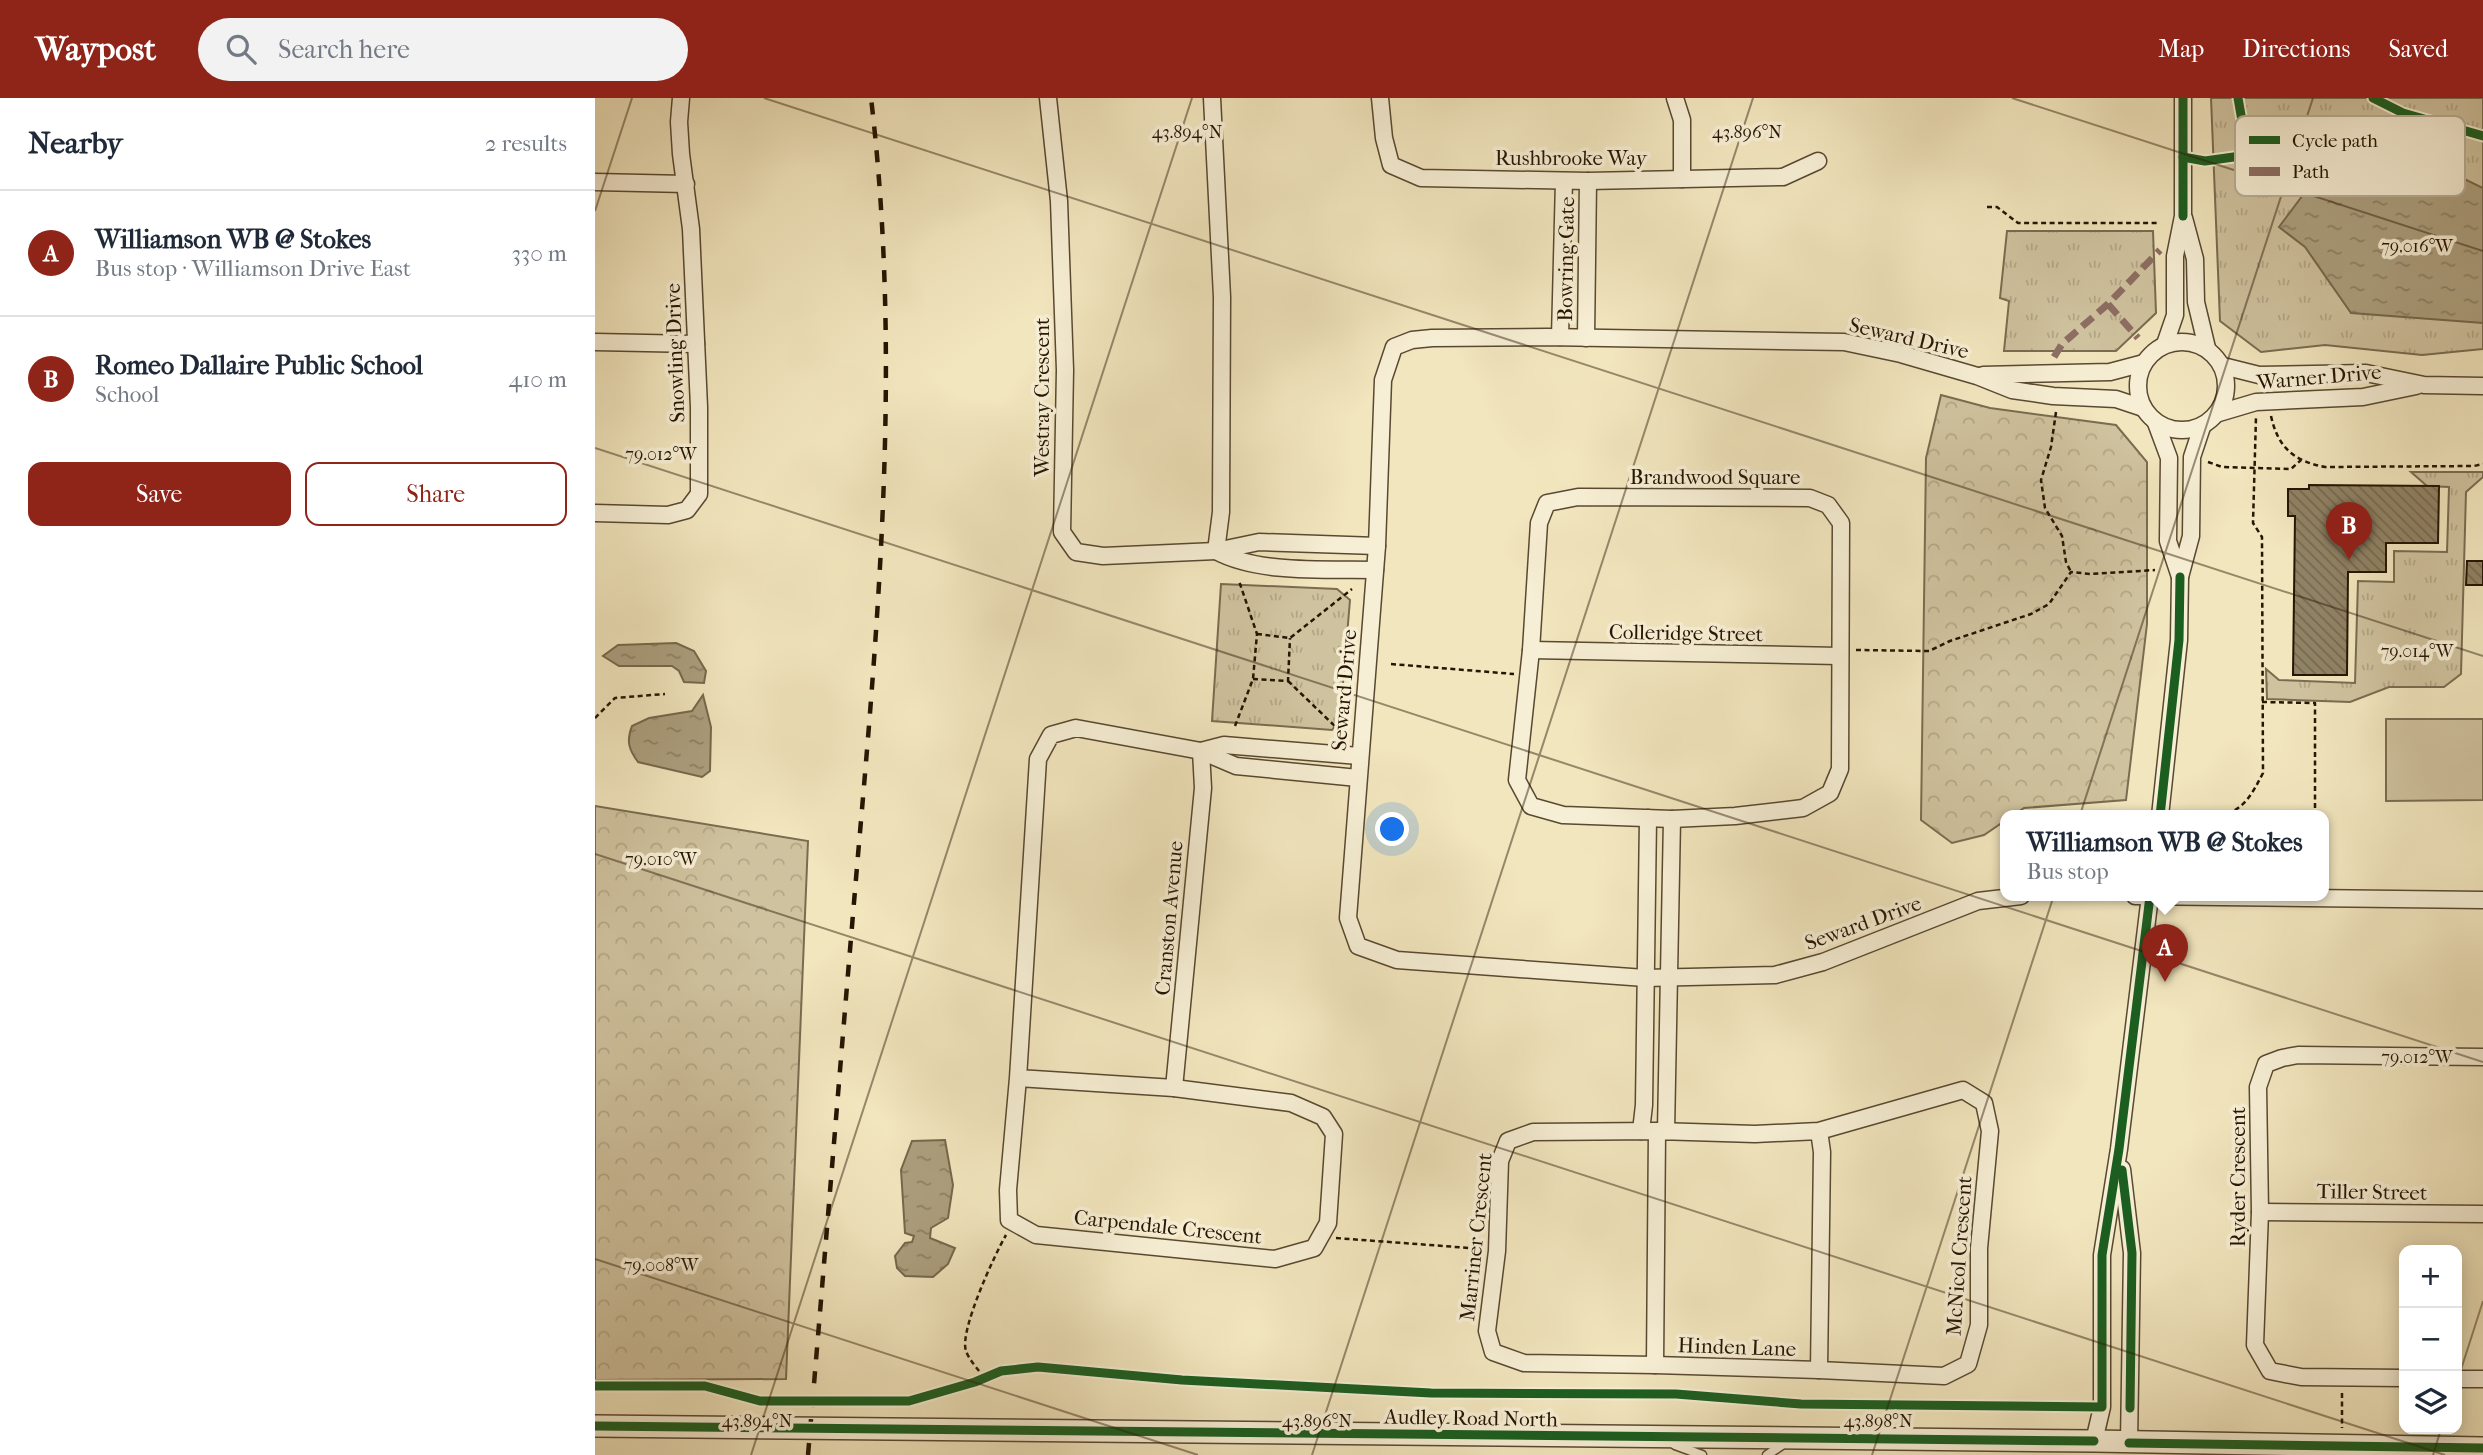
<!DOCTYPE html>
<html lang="en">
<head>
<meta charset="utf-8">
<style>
  :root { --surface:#fff; --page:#f2f2f3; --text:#1f2937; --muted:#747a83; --line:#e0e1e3; --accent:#8f2418 }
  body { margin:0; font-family:"IM FELL French Canon",serif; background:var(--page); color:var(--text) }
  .controls { position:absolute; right:21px; bottom:21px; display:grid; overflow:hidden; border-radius:14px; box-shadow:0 4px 18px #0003 }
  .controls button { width:63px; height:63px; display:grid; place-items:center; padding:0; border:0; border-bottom:2px solid var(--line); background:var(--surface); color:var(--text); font:35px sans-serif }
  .you { position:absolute; left:798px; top:732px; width:24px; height:24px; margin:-18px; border:5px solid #fff; border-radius:50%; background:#1a73e8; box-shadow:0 0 0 10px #1a73e833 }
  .badge { display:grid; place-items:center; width:46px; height:46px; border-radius:50%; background:var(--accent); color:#fff; font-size:23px; font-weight:700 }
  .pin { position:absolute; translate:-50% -58px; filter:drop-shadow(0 2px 4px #0008) }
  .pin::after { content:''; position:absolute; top:37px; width:24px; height:21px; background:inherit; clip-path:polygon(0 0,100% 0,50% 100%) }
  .popup { position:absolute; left:1405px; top:712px; width:329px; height:91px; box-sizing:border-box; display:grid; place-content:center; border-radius:14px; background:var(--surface); filter:drop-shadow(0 2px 5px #0005); font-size:23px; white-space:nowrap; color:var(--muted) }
  .popup b { font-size:26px; color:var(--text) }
  .popup::after { content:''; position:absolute; left:50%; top:100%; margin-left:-14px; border:14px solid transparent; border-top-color:var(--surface) }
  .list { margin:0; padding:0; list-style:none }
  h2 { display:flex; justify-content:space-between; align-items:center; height:91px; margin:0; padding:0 28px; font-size:30px }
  h2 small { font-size:23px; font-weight:400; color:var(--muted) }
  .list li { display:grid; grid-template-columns:46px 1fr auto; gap:21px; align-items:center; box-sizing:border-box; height:126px; padding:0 28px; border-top:2px solid var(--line) }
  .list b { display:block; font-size:26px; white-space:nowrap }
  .list p { margin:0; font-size:23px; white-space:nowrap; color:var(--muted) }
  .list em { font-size:23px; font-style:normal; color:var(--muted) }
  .actions { display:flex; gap:14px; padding:21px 28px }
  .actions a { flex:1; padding:16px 0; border:2px solid var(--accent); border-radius:14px; text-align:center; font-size:24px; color:var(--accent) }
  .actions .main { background:var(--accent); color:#fff }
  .icon { flex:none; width:38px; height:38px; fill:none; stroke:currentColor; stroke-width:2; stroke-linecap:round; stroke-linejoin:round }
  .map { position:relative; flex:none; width:1888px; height:1357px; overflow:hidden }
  header { display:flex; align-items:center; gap:42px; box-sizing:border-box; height:98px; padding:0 35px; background:var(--accent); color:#fff }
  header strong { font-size:33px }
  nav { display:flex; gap:38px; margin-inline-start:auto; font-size:24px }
  .search { width:490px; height:63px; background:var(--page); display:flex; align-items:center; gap:18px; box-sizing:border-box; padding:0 24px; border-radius:38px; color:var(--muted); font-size:26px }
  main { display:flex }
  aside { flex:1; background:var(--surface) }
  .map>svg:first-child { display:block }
  .grass { fill:url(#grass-tufts); stroke:#7a6c50; stroke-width:2 }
  .forest { fill:url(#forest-crowns); stroke:#7a6c50; stroke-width:2 }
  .garden { fill:#cfc29e; stroke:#7a6c50; stroke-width:2 }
  .water { fill:url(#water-ripples); stroke:#76684c; stroke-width:2 }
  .building { fill:url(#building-back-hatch); stroke:#251502; stroke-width:2 }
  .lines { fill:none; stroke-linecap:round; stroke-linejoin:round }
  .service-casing { stroke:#584931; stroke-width:11 }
  .minor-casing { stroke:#584931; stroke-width:19 }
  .tertiary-casing { stroke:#584931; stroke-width:24 }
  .path { stroke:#251502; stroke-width:2.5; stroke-dasharray:5 3.5; stroke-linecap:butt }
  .service { stroke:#f7efd5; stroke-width:8 }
  .minor { stroke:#f7efd5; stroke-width:16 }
  .tertiary { stroke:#f7efd5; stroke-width:21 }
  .rail { stroke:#251502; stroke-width:4.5; stroke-dasharray:12 12; stroke-linecap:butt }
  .quiet { stroke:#8d6e63; stroke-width:7; stroke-dasharray:14 7; stroke-linecap:butt }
  .cycleway-casing { stroke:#f7efd5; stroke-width:13 }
  .cycleway { stroke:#1b5e20; stroke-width:9 }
  .ticks { fill:none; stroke:#251502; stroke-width:2; stroke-opacity:0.45 }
  .labels { text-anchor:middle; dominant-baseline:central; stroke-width:7; stroke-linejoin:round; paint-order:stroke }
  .street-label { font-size:21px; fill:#251502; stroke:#f7efd5 }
  .key { fill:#f7efd5; stroke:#b8ae96; stroke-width:2 }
  .key-label { font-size:19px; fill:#251502 }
  .ticks-label { font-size:18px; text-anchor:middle; fill:#251502; stroke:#f7efd5; stroke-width:7; stroke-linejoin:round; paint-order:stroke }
</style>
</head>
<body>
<header>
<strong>Waypost</strong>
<div class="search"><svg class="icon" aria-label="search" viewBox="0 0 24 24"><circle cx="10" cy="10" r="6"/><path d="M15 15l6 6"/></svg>Search here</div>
<nav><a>Map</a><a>Directions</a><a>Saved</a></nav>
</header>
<main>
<aside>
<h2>Nearby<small>2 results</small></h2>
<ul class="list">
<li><span class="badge">A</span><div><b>Williamson WB @ Stokes</b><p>Bus stop · Williamson Drive East</p></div><em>330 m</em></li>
<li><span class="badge">B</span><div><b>Romeo Dallaire Public School</b><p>School</p></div><em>410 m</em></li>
</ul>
<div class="actions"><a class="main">Save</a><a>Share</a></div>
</aside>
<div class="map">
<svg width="1888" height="1357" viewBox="0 0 1888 1357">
  <defs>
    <pattern id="grass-tufts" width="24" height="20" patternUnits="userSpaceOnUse" patternTransform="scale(1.75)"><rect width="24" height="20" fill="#cfc29e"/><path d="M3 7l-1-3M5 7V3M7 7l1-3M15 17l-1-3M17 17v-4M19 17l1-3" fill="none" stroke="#b2a686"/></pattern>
    <pattern id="forest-crowns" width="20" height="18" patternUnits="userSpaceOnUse" patternTransform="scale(1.75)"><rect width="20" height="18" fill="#cfc29e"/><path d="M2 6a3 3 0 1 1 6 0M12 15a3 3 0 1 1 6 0" fill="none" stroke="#b2a686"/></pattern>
    <pattern id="water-ripples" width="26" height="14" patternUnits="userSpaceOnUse" patternTransform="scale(1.75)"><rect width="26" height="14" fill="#ac9f7e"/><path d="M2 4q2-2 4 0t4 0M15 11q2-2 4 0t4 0" fill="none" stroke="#8c8065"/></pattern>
    <pattern id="building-back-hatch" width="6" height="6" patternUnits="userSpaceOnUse" patternTransform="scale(1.75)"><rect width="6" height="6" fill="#908264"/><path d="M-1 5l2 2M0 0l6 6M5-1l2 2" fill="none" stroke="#756950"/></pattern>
  </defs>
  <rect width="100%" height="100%" fill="#f2e6be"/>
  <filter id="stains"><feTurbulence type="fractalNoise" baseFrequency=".00286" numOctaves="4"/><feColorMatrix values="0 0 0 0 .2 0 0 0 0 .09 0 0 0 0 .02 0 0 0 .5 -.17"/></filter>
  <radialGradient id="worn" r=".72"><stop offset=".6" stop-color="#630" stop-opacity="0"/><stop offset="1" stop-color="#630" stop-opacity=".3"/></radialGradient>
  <g class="grass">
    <path d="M1616 0H1888V251L1827 257 1730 247 1666 254 1625 223Z"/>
    <path d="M1412 133H1558L1561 215 1521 253H1409L1414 203 1405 200Z"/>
    <path d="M1816 374H1888V379L1871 394 1866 576 1849 589H1794L1755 604 1672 601 1671 571 1684 582 1760 585 1763 483 1799 484V453L1852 454 1854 389 1832 388Z"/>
    <path d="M626 486 742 491 755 502 745 621 737 632 617 623Z"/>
  </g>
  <g class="forest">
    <path d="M1346 297 1395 310 1521 327 1552 364V526L1531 702 1429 710 1417 718H1411V722L1389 737 1357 745 1326 722 1331 360Z"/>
    <path d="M0 708 213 743 191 1281 0 1282Z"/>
  </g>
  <path class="garden" d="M1791 621H1888V702L1791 703Z"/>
  <g class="water">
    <path d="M1749 42 1831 87 1853 73 1888 90V225L1756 215 1710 149 1684 129Z"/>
    <path d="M81 545 99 553 111 573 109 585 89 584 84 573 77 568H24L8 558 23 547Z"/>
    <path d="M108 597 116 629 115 673 107 679 43 664C34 652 31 643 37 628L54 620 97 613Z"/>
    <path d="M350 1042 358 1087 353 1120 336 1130 335 1140 360 1150 353 1166 338 1179 310 1178 302 1170 300 1158 310 1145 317 1144 319 1138 310 1135 306 1072 317 1043Z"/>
  </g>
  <g class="building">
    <path d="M1714 387 1844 388 1843 445H1791V474H1753L1752 577H1698L1700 418H1693V391H1714Z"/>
    <path d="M1872 463H1888V487H1871Z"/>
  </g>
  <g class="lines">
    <g class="service-casing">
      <g id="service">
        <path d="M1080 1347 1107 1357"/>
        <path d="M1172 1357 1190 1345"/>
      </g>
    </g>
    <g class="minor-casing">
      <g id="minor">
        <path d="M453 0 464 103 470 272 467 434 481 454 508 458 621 453 664 444 782 448"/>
        <path d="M617 0 627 199 626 414 621 453"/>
        <path d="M785 0 789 40 796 67 826 80 993 83 1188 79 1223 63"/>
        <path d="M1080 0 1087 22V81"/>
        <path d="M0 84 91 86"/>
        <path d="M1589 120 1600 161 1601 204 1612 250"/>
        <path d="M965 239 969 83"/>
        <path d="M991 240 993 83"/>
        <circle cx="1587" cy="288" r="44"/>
        <path d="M0 244 101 246"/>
        <path d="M1570 246 1580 217V158L1588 118V0"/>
        <path d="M1628 268 1664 277 1771 275 1829 287 1888 288"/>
        <path d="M1388 277 1515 274 1549 265"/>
        <path d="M1624 315 1661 304 1768 299 1821 288"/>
        <path d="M1561 325 1574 360 1573 443 1585 479"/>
        <path d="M983 399 1215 400 1233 407 1246 425 1245 671 1235 695 1208 710 1140 718 1077 721 968 717 936 708 922 682 936 552 944 425 952 405Z"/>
        <path d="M0 415 73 417 92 412 104 396V309L96 131 86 56 84 24 86 0"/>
        <path d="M621 453C663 476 732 471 780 472"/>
        <path d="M936 552 1244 558"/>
        <path d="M606 653 629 647 764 658"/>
        <path d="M1565 718 1584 542 1585 479 1596 438 1597 359 1607 329"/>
        <path d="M1426 798 1383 803 1228 864 1180 877 1050 880 802 862 763 848 753 820 782 448 788 282 799 249 817 242 837 240 952 239 1249 244 1306 256 1382 278 1417 292 1458 298 1521 301 1548 310"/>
        <path d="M1540 798 1888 802"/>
        <path d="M423 980 579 990 696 1005 728 1019 739 1036 733 1125 719 1150 680 1161 441 1137 414 1122 413 1092 423 980 443 661 456 637 481 630 606 653 641 668 763 680"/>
        <path d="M579 990 608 690 606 653"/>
        <path d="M1046 1033 1049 1007 1053 720"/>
        <path d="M1062 1033 1060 1267 929 1265 898 1254 892 1233 902 1153 905 1063 913 1043 938 1034 1062 1033 1160 1036 1224 1033 1368 992 1389 1005 1395 1033 1384 1150V1227L1373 1266 1349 1278 1224 1272 1227 1054 1224 1033"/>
        <path d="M1071 1033 1077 721"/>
        <path d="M1527 1071 1537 1155 1534 1345"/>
        <path d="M1665 1114 1888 1116"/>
        <path d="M1060 1267 1224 1272"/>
        <path d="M1809 1280 1706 1279 1675 1273 1660 1247 1665 1114 1663 989 1671 966 1687 960 1703 957 1888 959"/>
        <path d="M1862 1281H1888"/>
        <path d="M1499 1343 1507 1309V1157L1524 1051 1555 798"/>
      </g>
    </g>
    <g class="tertiary-casing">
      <path id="tertiary" d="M0 1328 1499 1343 1888 1350"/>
    </g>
    <g class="path">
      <path d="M1392 109H1402L1423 125H1564"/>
      <path d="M1461 314 1456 349 1446 382 1450 410 1467 438 1471 464 1476 474"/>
      <path d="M1676 318C1683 350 1699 363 1730 369L1879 368 1888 366"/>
      <path d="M1613 364 1627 369 1696 371 1706 362"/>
      <path d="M662 536 695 540 757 491"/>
      <path d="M1261 552 1334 553 1355 543 1436 516 1454 506 1476 474 1495 476 1560 472"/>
      <path d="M796 566 919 576"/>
      <path d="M658 581 693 583 695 540"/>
      <path d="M693 583 746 634"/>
      <path d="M1667 604 1720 605V711"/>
      <path d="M0 620 20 600 70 596"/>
      <path d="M640 628 658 581 662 536 644 483"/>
      <path d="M1582 717 1593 718"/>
      <path d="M1624 718C1649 713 1657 696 1668 675L1667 439 1658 425 1661 319"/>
      <path d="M741 1140 888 1151"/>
      <path d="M389 1280C384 1272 374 1262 371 1253 364 1233 400 1156 411 1137"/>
      <path d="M1747 1295V1330"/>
    </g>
    <use href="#service" class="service"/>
    <use href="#minor" class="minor"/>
    <use href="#tertiary" class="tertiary"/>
    <path class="rail" d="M213 1357C230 1157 246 957 263 757 285 506 306 252 276 0"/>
    <g class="quiet">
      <path d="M1513 206 1543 240"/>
      <path d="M1459 259 1467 246 1513 206 1565 152"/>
    </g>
    <g class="cycleway-casing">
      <g id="cycleway">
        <path d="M1588 0V118"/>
        <path d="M1778 0 1808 15 1888 38"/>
        <path d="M1588 59 1610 63 1653 57 1643 0"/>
        <path d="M1565 718 1584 542 1585 479"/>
        <path d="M1527 1072 1537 1155 1535 1310"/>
        <path d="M0 1288H110L165 1303H314L380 1284 406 1273 443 1269 587 1282 836 1295 1081 1296 1206 1306 1507 1309V1157L1524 1051 1555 798"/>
        <path d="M0 1328 1499 1343"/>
        <path d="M1534 1345 1888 1350"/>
      </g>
    </g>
    <use href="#cycleway" class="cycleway"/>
  </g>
  <path class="ticks" d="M169 0 1888 558M1417 0 1888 153M0 113 37 0M0 350 1888 964M0 756 1850 1357M0 1161 603 1357M1862 1284 1888 1203M156 1357 597 0M717 1357 1158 0M1277 1357 1718 0M1838 1357 1846 1331"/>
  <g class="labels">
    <g class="street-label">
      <text x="976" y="60">Rushbrooke Way</text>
      <text transform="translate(971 161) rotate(-89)">Bowring Gate</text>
      <text transform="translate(1314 240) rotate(13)">Seward Drive</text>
      <text transform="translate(80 255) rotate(-92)">Snowling Drive</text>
      <text transform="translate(1724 279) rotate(-5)">Warner Drive</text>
      <text transform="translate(447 299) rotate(-90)">Westray Crescent</text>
      <text x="1120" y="379">Brandwood Square</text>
      <text transform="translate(1091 535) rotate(1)">Colleridge Street</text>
      <text transform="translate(749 592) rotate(-85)">Seward Drive</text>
      <text transform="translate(574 820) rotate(-85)">Cranston Avenue</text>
      <text transform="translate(1268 825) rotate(-20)">Seward Drive</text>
      <text transform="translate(1643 1079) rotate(-90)">Ryder Crescent</text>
      <text transform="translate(1777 1094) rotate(1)">Tiller Street</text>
      <text transform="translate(573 1129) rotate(6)">Carpendale Crescent</text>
      <text transform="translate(881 1139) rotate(-84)">Marriner Crescent</text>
      <text transform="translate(1364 1158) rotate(-86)">McNicol Crescent</text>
      <text transform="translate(1142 1249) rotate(2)">Hinden Lane</text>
      <text transform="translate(876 1320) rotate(1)">Audley Road North</text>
    </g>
  </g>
  <rect x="1640" y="18" width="230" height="80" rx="10" class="key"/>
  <rect x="1654" y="38" width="31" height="8" fill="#1b5e20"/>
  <rect x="1654" y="69" width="31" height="9" fill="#8d6e63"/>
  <g class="key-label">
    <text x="1697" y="49">Cycle path</text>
    <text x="1697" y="80">Path</text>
  </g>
  <g class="ticks-label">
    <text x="592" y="40">43.894°N</text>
    <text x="1152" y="40">43.896°N</text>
    <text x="1822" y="154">79.016°W</text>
    <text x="66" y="362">79.012°W</text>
    <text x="1822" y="559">79.014°W</text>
    <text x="66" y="767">79.010°W</text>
    <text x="1822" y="965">79.012°W</text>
    <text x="66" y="1173">79.008°W</text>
    <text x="162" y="1329">43.894°N</text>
    <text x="722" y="1329">43.896°N</text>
    <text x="1283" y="1329">43.898°N</text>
  </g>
  <rect width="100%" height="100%" filter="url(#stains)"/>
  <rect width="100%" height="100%" fill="url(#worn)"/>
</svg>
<div class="controls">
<button>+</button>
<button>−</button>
<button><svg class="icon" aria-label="layers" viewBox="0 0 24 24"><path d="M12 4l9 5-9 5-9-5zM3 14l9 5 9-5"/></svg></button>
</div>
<div class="you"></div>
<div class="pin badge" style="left:1570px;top:884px">A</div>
<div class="popup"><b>Williamson WB @ Stokes</b>Bus stop</div>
<div class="pin badge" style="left:1754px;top:462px">B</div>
</div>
</main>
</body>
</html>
